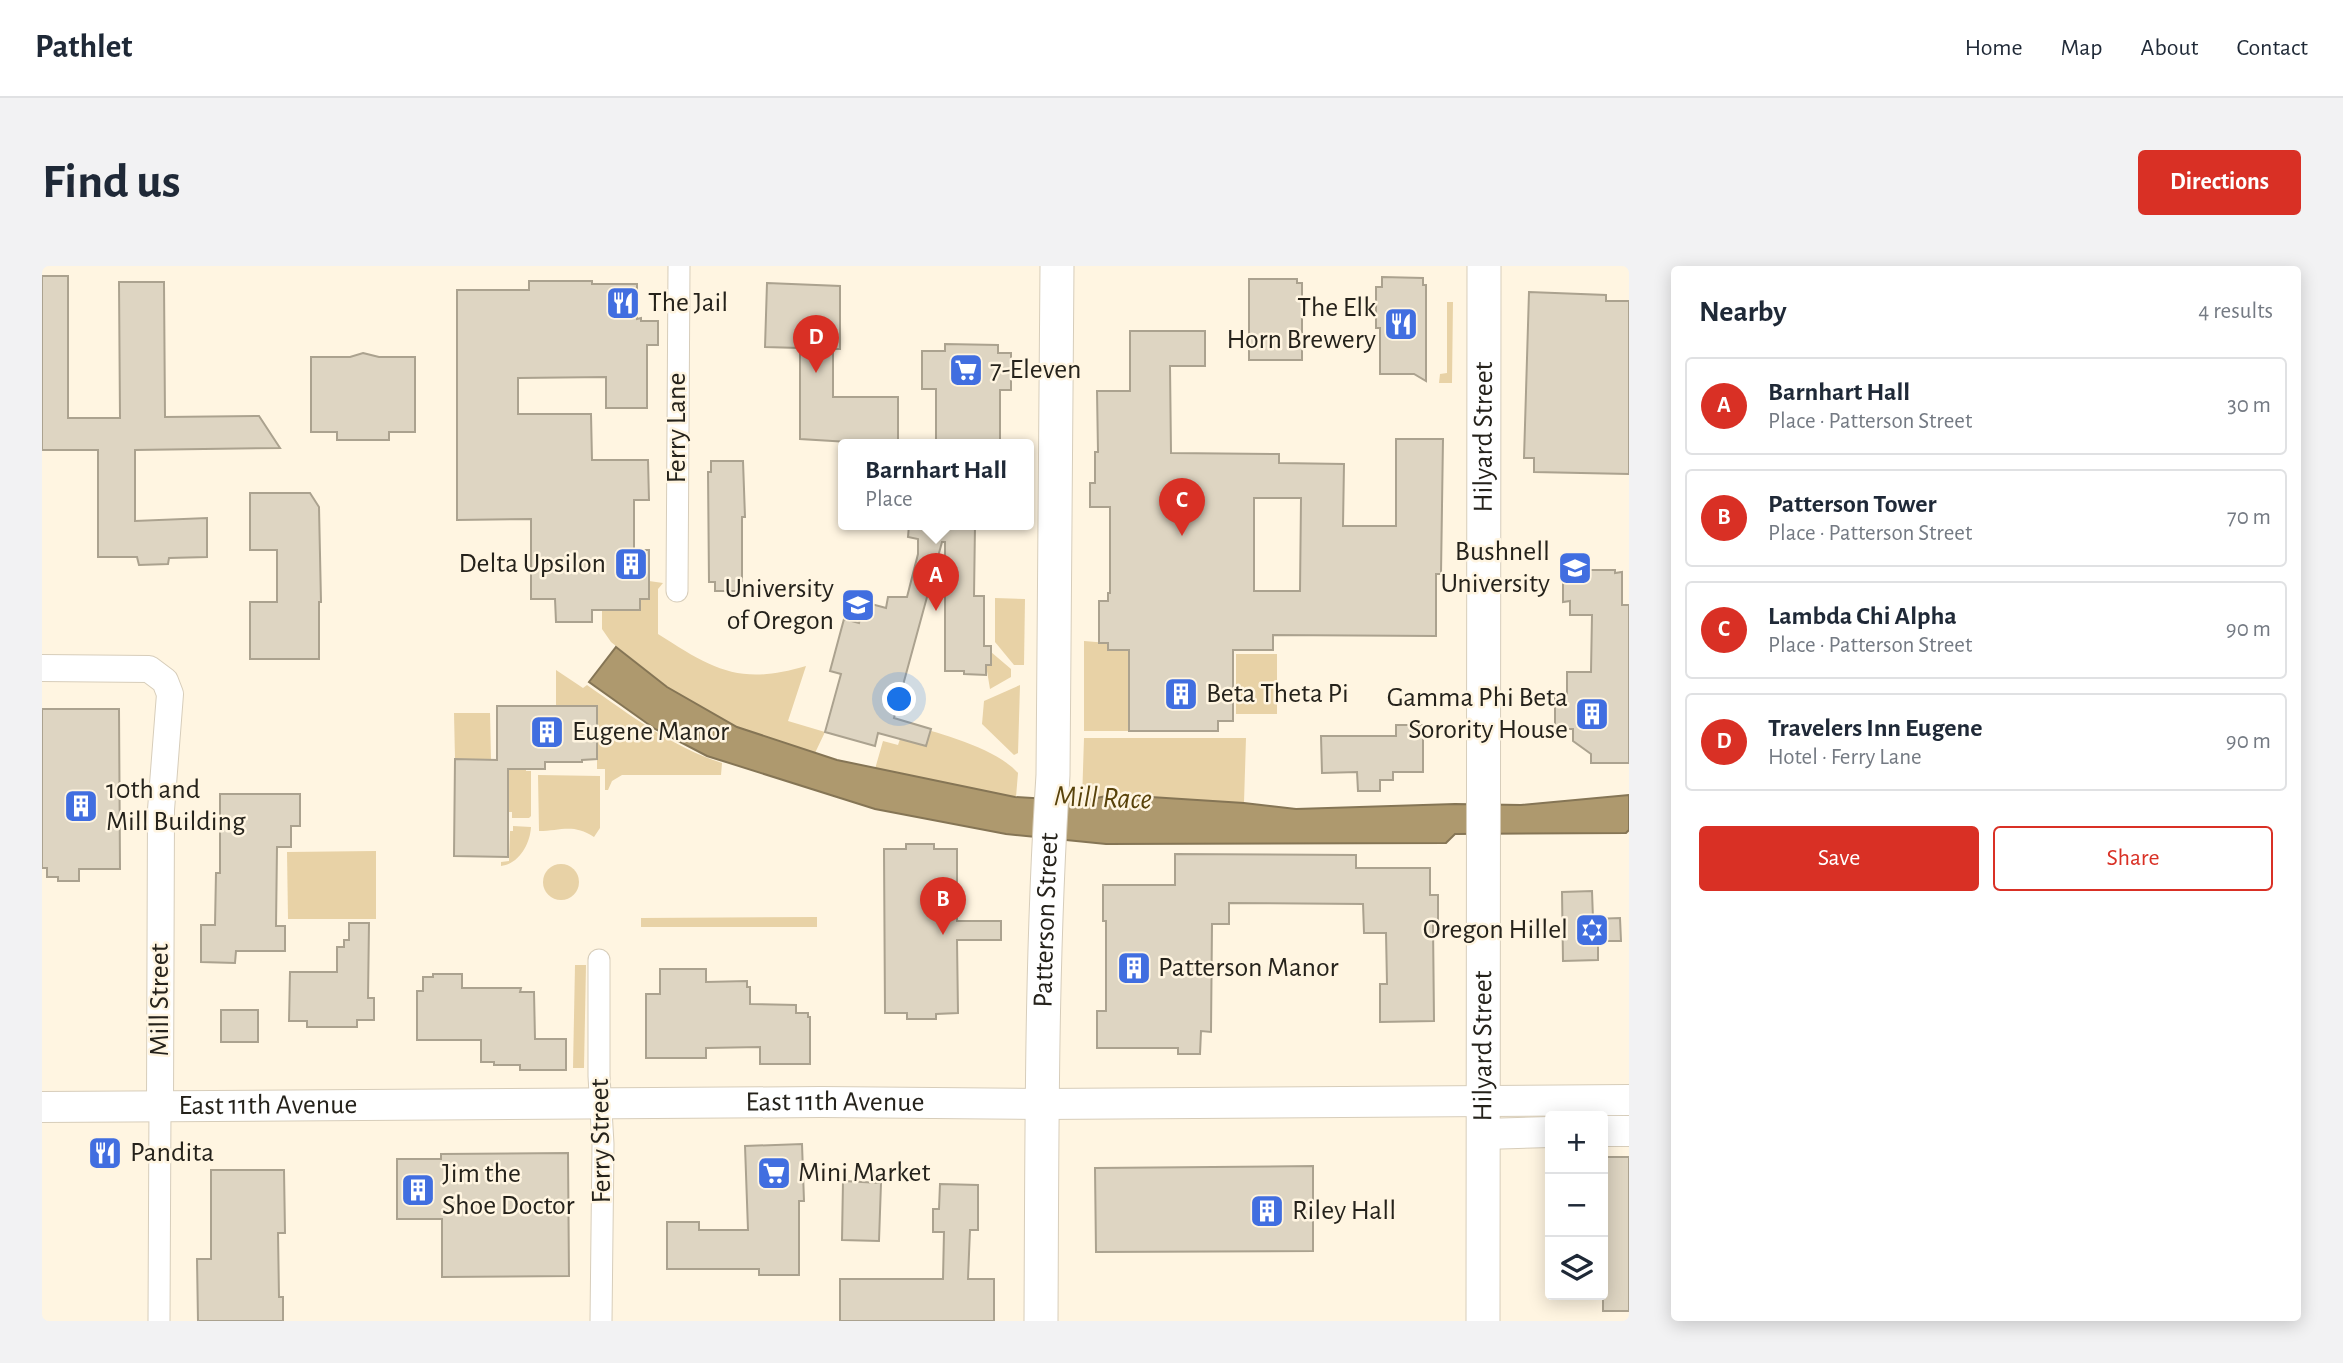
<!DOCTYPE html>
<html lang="en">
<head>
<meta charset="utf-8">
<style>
  :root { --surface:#fff; --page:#f2f2f3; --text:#1f2937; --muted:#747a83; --line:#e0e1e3; --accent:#d93025 }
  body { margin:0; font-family:"Alegreya Sans",sans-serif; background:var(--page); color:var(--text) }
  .controls { position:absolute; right:21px; bottom:21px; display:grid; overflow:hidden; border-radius:7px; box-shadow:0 4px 18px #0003 }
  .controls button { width:63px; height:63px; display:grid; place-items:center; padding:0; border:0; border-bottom:2px solid var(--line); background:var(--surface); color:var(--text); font:35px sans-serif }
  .you { position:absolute; left:858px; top:434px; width:24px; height:24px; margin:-18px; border:5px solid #fff; border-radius:50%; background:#1a73e8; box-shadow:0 0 0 10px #1a73e833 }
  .badge { display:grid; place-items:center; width:46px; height:46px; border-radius:50%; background:var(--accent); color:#fff; font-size:23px; font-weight:700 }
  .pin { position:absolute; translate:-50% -58px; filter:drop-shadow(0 2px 4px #0008) }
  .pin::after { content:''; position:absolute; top:37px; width:24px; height:21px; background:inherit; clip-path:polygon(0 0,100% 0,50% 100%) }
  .popup { position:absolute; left:796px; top:173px; width:196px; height:91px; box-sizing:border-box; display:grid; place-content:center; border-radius:7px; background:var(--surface); filter:drop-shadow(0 2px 5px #0005); font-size:23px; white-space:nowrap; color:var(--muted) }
  .popup b { font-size:26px; color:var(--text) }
  .popup::after { content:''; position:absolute; left:50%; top:100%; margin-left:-14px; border:14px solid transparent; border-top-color:var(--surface) }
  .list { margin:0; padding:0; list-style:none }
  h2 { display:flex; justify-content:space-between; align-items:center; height:91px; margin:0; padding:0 28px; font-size:30px }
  h2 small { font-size:23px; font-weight:400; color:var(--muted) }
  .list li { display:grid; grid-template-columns:46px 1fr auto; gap:21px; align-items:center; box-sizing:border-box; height:98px; margin:0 14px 14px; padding:0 14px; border:2px solid var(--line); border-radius:7px }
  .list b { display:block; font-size:26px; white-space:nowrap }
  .list p { margin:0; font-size:23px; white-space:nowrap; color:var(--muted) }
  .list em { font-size:23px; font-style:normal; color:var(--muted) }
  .actions { display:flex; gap:14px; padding:21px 28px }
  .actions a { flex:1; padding:16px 0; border:2px solid var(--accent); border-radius:7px; text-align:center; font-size:24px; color:var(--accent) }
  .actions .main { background:var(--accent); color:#fff }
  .icon { flex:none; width:38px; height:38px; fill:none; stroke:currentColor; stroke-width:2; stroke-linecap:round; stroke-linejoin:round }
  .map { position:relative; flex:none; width:1587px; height:1055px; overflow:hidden; border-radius:7px }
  header { display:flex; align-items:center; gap:42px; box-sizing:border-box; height:98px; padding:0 35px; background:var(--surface); border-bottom:2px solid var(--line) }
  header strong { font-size:33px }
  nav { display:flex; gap:38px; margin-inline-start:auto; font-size:24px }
  .intro { display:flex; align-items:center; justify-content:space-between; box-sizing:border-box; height:168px; padding:0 42px }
  h1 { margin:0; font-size:49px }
  .button { padding:18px 32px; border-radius:7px; background:var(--accent); color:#fff; font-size:24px; font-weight:700 }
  main { display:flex; gap:42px; padding:0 42px }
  aside { flex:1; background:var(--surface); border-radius:7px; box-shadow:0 4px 18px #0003 }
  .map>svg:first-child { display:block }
  .green { fill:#e8d2a6 }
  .water { fill:#ae996e; stroke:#857555; stroke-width:2 }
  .building { fill:#ded5c2; stroke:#aba28f; stroke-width:2; fill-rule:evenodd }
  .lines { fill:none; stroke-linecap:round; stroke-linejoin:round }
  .minor-casing { stroke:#d7cdba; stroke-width:23 }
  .tertiary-casing { stroke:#d7cdba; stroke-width:28 }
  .secondary-casing { stroke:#d7cdba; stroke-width:32 }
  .primary-casing { stroke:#d7cdba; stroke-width:35 }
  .minor { stroke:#fff; stroke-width:21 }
  .tertiary { stroke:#fff; stroke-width:26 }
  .secondary { stroke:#fff; stroke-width:30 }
  .primary { stroke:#fff; stroke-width:33 }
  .labels { text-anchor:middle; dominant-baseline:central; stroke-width:5; stroke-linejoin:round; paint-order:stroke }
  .poi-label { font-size:28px; fill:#25221b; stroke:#fff5e1; text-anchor:start }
  .street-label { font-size:28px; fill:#25221b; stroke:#fff5e1 }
  .water-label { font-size:30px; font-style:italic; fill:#58420a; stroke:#fff5e1 }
</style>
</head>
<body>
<header>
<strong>Pathlet</strong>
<nav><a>Home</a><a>Map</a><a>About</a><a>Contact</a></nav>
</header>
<div class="intro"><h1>Find us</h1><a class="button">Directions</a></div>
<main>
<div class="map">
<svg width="1587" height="1055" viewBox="0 0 1587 1055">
  <rect width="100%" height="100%" fill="#fff5e1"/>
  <g class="green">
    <path d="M1405 36H1411L1410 117H1397L1398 108 1405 107Z"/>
    <path d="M607 315 621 317 616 323V368C671 403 697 420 764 400L746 455 783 466 773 487 695 461 625 421 569 376 560 363V327L607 333Z"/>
    <path d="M953 332 983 333 982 399H972L953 376Z"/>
    <path d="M1042 375 1066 377V384H1121V401L1087 402V465H1042Z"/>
    <path d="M949 386 969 403V411L948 423 944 399H949Z"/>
    <rect x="1194" y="388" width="41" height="60"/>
    <path d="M514 404 541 422 545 419C588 449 630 481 680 497L679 509H580L570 515 566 524H563V503H555V440H514Z"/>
    <path d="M978 419 976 487 972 489 940 458 942 435Z"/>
    <path d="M412 447H448L449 494 413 493Z"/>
    <path d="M863 458C895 466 954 482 976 507L974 531 833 503 841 475 856 479Z"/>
    <path d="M1042 472H1204L1202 537 1093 530 1040 535Z"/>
    <path d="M467 501H484V505H489V550L487 552H470V546H467Z"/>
    <path d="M496 509 558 510V562L552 571C531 557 518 565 497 565Z"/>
    <path d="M471 560 489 561C488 578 477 598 459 600V596L467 595 468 565H471Z"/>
    <path d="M334 585V653H246L245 586Z"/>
    <circle cx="519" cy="616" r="18"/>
    <path d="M775 651V661H599V652Z"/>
    <path d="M533 699H544L542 802H531Z"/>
  </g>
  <path class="water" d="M574 381 625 421 695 461 795 494 973 531 1040 535 1064 530H1093L1202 537 1254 543 1413 538 1479 539 1587 529V564L1584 567 1413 568 1404 577 1064 578 964 568 833 543 665 490 613 463 547 416Z"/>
  <g class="building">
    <path d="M0 10H26V152H78L77 16H122L123 151 217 150 238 182 93 184V255L165 252V291L127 292 126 298 97 299 95 291H56V184H0Z"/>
    <path d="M1340 11 1381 12V19H1384V115L1372 108H1338V62H1334V21H1340Z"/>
    <path d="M1207 13H1255V17H1260V94H1207Z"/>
    <path d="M487 15H550V18H595V53L599 52V55H616V79H605V142H564V111L476 112V148H549L550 194H606L607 234H592V284H607V333H598V344H550V356H514L513 333H489V253L415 254V24H487Z"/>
    <path d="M725 17 798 20V83H791V131H856V179L758 173V82L723 81Z"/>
    <path d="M1487 26 1564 29V35H1587V208L1492 206V192H1482Z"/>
    <path d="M1088 65H1163V100H1128L1129 187 1237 188V197L1302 198 1301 260H1354V173H1401L1399 308H1394V370L1231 369V384H1191V455H1176V465H1087V384H1066V377H1057V335H1066V327H1068V241H1048V217H1053V186H1056L1055 125H1088ZM1212 232H1259L1258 325H1212Z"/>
    <path d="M903 78 956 79V87H969V124H958V179H894V123H880V85H903Z"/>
    <path d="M321 87 337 91H373V166H347V174H295V166H269V91H308Z"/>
    <path d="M669 195H701L703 251H700V325H673V316H667L666 206H669Z"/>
    <path d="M208 227H268L277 241 279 336H277V393H208V336H235V284H208Z"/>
    <path d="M867 259H933L932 330H942V380H949V399H944V409L922 408V405H903V276H900L852 452 889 463 884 480 836 467 833 480 783 466 799 408 788 405 802 353 817 357 822 336 844 342 846 331H865L876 288V273L866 271Z"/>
    <path d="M1521 304H1573V307L1580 306V339H1587V497H1549V488L1531 475V463H1513V432H1525V406H1549L1550 349H1528V335L1521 336Z"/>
    <path d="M455 440H555V493L540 494V496H503V503H466V591L412 590 413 493 455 494Z"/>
    <path d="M0 443H77L78 603H37V615H16V611H5V602H0Z"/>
    <path d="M1354 459H1381V506H1351V514H1338V525H1316L1315 506 1280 507 1279 470H1354Z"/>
    <path d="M178 528H258V560H249V581H235L234 660H243V685H194L193 697 159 696V659H173L174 607H178Z"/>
    <path d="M864 578H892V583H915V655H959V674H915L916 747 894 748V753H865V747H843L842 583H864Z"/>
    <path d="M1133 588 1314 589V602H1388V629H1396V658H1391L1392 755 1338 756V718H1345L1344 667H1322L1321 638 1187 637V658H1170L1169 766 1159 765 1158 788H1136V782H1055V745H1064V655H1061V619H1133Z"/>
    <path d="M1550 625 1551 653 1578 652 1579 675H1556V694L1521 695 1520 626Z"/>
    <path d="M307 657H327L326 732H332V754H315V761H265V755H247L248 706H295V681H302V674H307Z"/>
    <path d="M618 703H664V716L705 715V721H708V738L754 739V747H766V751H768V798H718V781L664 782V792H604V728H618Z"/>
    <path d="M391 708H420V722H479L478 726H492L493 773H524V804H478V799H452V796H439V774H375V725H381V711H391Z"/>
    <rect x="179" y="744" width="37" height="32"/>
    <path d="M760 878 762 935H757V1009H717V1003H625V956H657V964H706L703 880Z"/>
    <path d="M526 887 527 1010 400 1011V953H355V893H399V888Z"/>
    <rect x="1561" y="891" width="26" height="154"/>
    <path d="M1271 900V985L1054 986 1053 902Z"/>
    <path d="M169 904H242L243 967H236L237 1031H241V1055H156L155 993H169Z"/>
    <path d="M801 915 839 917 837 975 800 974Z"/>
    <path d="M898 918 936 919V964H928L926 1013H952V1055H798V1013H901L902 966H891V943H897Z"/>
  </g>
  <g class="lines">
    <g class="minor-casing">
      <g id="minor">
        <path d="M635 325 637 0"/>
        <path d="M557 694V810L561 878 559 1055"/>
        <path d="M117 1055 118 839"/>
      </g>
    </g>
    <g class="tertiary-casing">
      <path id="tertiary" d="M0 402 107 403 123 415 128 428 119 544 118 839"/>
    </g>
    <g class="secondary-casing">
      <g id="secondary">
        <path id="s1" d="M0 841 779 836 1000 838 1587 834"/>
        <path d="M1561 865H1587"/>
        <path d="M1442 868 1508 866"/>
      </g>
    </g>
    <g class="primary-casing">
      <g id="primary">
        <path id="s2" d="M999 1055C1000 873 999 691 1011 509L1015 0"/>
        <path id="s3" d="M1441 1055 1442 0"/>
      </g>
    </g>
    <use href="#minor" class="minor"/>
    <use href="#tertiary" class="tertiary"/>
    <use href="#secondary" class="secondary"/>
    <use href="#primary" class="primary"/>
  </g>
  <defs>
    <g id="restaurant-square" transform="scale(1.75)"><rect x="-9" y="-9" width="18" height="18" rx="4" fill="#416ee0" stroke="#fff5e1"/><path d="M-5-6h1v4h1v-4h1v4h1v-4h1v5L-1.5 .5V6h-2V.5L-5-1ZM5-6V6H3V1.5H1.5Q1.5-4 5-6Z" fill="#fff"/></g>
    <g id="supermarket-square" transform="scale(1.75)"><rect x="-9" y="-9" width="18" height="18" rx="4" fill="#416ee0" stroke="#fff5e1"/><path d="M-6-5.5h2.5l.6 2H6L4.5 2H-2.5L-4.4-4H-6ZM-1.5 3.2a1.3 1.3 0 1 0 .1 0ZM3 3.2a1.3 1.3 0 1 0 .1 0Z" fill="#fff"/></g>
    <g id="building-square" transform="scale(1.75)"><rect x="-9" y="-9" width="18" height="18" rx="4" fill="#416ee0" stroke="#fff5e1"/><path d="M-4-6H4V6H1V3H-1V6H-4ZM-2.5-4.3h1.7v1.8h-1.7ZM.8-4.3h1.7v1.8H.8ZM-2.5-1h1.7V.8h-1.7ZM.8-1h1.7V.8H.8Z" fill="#fff"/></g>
    <g id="university-square" transform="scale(1.75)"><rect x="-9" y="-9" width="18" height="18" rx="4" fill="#416ee0" stroke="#fff5e1"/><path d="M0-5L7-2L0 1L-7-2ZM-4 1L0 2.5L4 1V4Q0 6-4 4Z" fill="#fff"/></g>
    <g id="synagogue-square" transform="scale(1.75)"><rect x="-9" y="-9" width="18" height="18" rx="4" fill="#416ee0" stroke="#fff5e1"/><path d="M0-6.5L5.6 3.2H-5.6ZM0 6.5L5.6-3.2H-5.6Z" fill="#fff"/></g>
  </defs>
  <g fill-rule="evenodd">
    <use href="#restaurant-square" x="581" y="37"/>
    <use href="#restaurant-square" x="1359" y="58"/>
    <use href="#supermarket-square" x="924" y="104"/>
    <use href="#building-square" x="589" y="298"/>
    <use href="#university-square" x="1533" y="302"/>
    <use href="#university-square" x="816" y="339"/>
    <use href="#building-square" x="1139" y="428"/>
    <use href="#building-square" x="1550" y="448"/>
    <use href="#building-square" x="505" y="466"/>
    <use href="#building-square" x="39" y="540"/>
    <use href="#synagogue-square" x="1550" y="664"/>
    <use href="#building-square" x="1092" y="702"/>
    <use href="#restaurant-square" x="63" y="887"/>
    <use href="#supermarket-square" x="732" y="907"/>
    <use href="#building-square" x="376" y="924"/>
    <use href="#building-square" x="1225" y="945"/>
  </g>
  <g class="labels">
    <g class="poi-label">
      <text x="606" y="37">The Jail</text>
      <text x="1334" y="42" text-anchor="end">The Elk<tspan x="1334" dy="32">Horn Brewery</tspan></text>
      <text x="948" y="104">7-Eleven</text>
      <text x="1508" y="286" text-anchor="end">Bushnell<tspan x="1508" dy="32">University</tspan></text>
      <text x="564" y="298" text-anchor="end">Delta Upsilon</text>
      <text x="792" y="323" text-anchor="end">University<tspan x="792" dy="32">of Oregon</tspan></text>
      <text x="1164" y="428">Beta Theta Pi</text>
      <text x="1526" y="432" text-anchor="end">Gamma Phi Beta<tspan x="1526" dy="32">Sorority House</tspan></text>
      <text x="530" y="466">Eugene Manor</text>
      <text x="64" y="524">10th and<tspan x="64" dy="32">Mill Building</tspan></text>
      <text x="1526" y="664" text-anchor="end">Oregon Hillel</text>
      <text x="1116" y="702">Patterson Manor</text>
      <text x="88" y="887">Pandita</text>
      <text x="756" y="907">Mini Market</text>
      <text x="400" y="908">Jim the<tspan x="400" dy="32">Shoe Doctor</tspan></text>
      <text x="1250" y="945">Riley Hall</text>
    </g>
    <g class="street-label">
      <text transform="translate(635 162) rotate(-90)">Ferry Lane</text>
      <text stroke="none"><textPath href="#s3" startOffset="884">Hilyard Street</textPath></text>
      <text stroke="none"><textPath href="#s2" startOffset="401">Patterson Street</textPath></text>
      <text transform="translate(118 734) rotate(-90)">Mill Street</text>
      <text stroke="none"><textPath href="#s3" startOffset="275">Hilyard Street</textPath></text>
      <text stroke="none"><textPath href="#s1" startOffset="793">East 11th Avenue</textPath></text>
      <text stroke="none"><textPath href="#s1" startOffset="226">East 11th Avenue</textPath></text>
      <text transform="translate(559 875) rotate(-91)">Ferry Street</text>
    </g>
    <g class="water-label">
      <text transform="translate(1061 532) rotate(2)">Mill Race</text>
    </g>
  </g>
</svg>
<div class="controls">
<button>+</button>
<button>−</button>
<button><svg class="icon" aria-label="layers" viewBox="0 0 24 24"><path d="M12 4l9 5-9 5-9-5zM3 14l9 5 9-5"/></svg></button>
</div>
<div class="you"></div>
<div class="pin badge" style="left:894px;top:345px">A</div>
<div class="popup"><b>Barnhart Hall</b>Place</div>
<div class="pin badge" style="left:901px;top:669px">B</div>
<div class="pin badge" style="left:1140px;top:270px">C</div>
<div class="pin badge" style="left:774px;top:107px">D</div>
</div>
<aside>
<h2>Nearby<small>4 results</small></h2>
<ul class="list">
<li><span class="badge">A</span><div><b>Barnhart Hall</b><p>Place · Patterson Street</p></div><em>30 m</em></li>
<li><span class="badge">B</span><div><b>Patterson Tower</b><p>Place · Patterson Street</p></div><em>70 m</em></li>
<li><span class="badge">C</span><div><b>Lambda Chi Alpha</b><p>Place · Patterson Street</p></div><em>90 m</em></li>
<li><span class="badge">D</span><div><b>Travelers Inn Eugene</b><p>Hotel · Ferry Lane</p></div><em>90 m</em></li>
</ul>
<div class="actions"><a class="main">Save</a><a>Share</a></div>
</aside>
</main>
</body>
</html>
